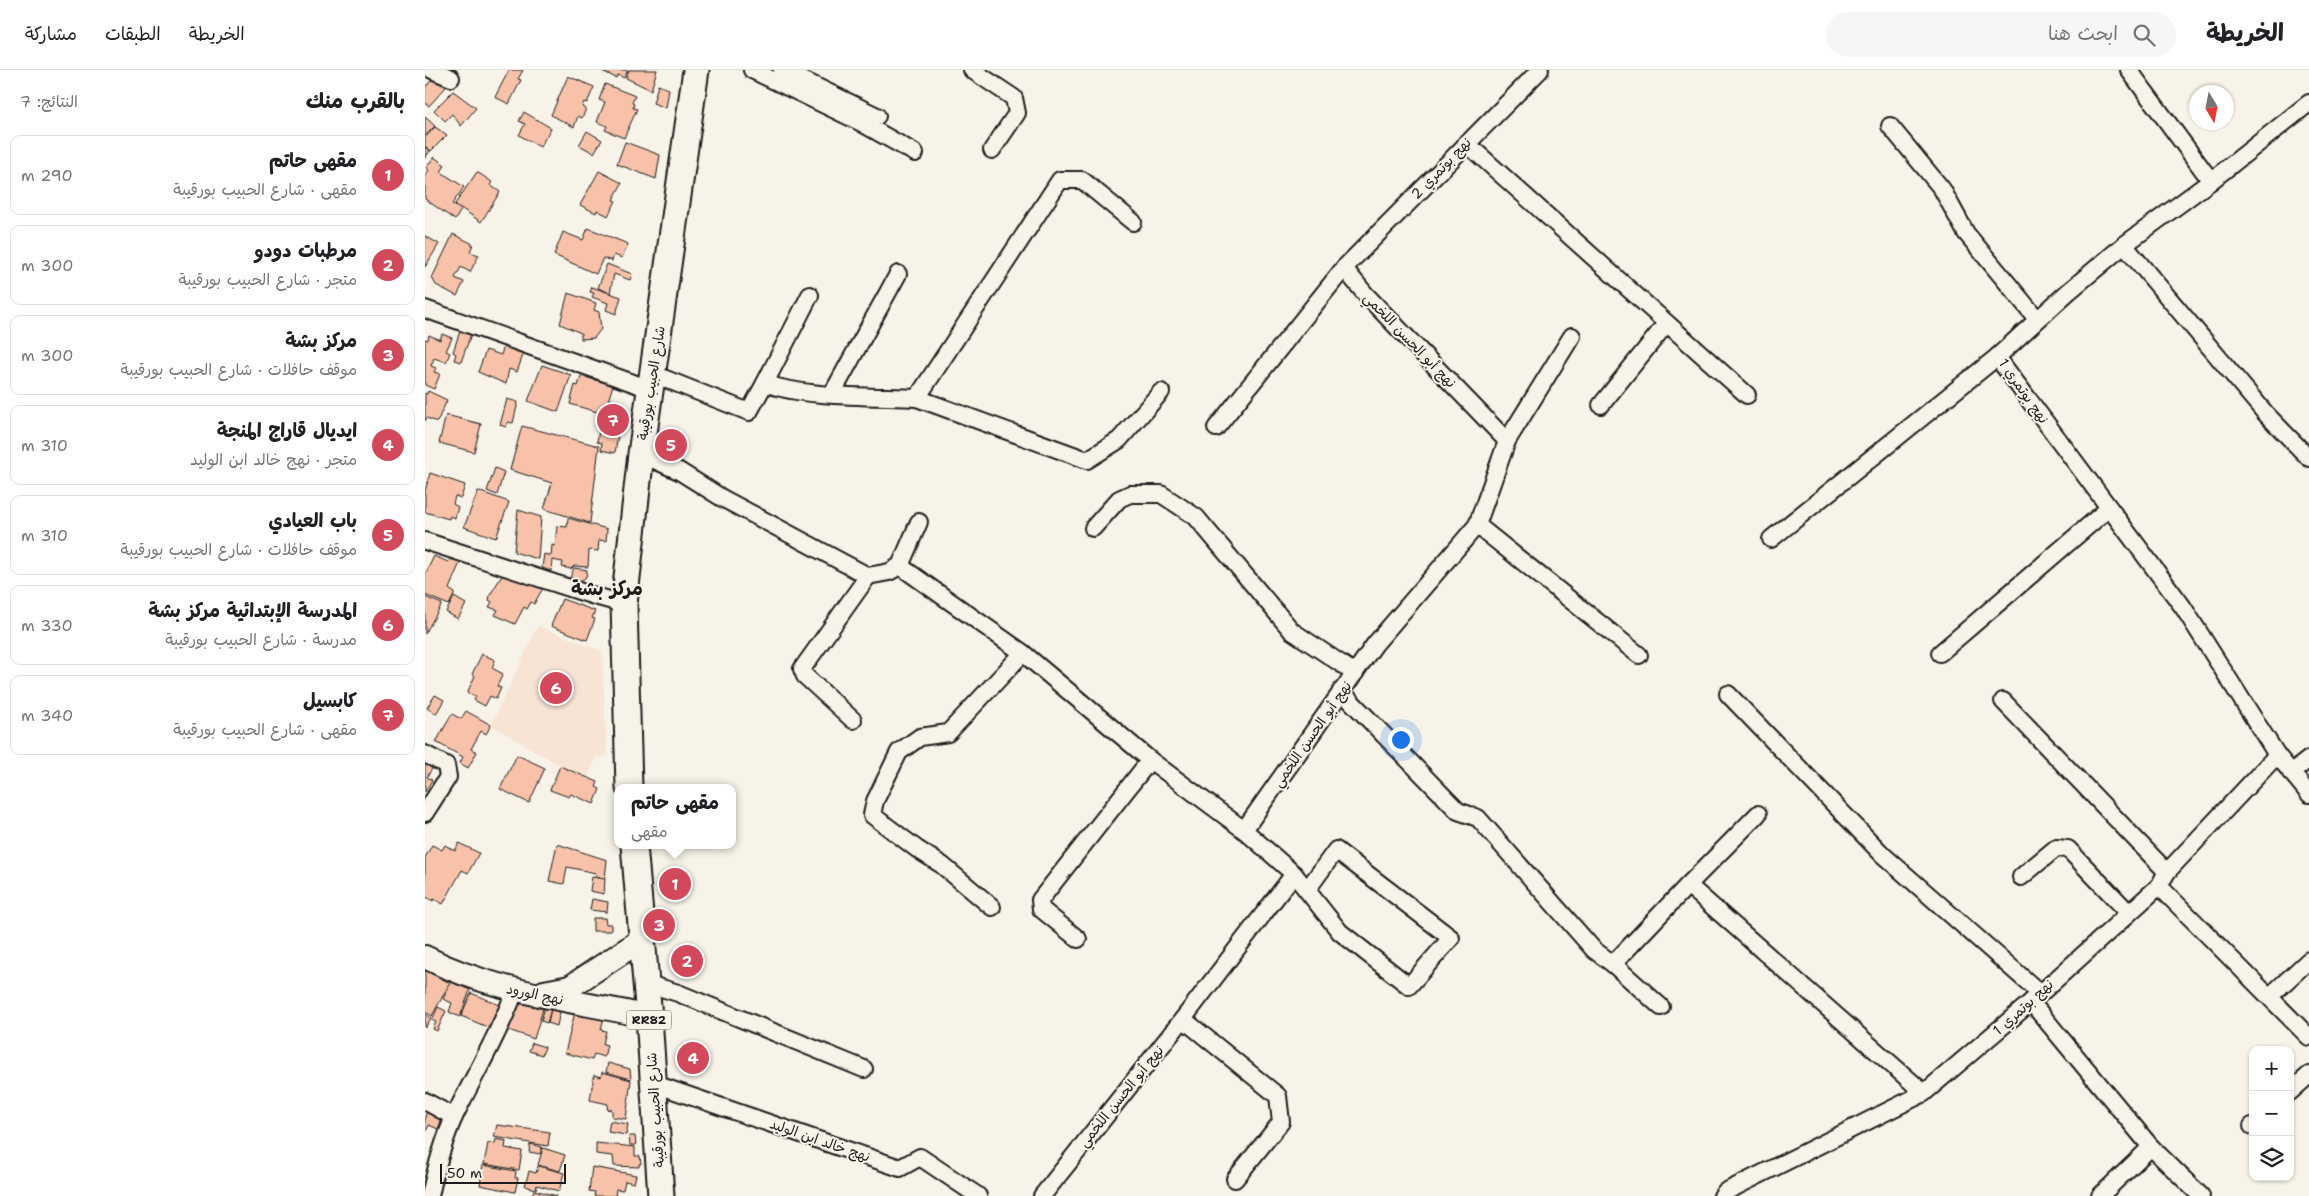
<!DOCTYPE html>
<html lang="ar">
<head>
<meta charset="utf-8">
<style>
  :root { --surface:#fff; --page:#f6f6f6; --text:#202124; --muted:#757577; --line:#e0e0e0; --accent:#d1495b }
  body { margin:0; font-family:"Shantell Sans","Playpen Sans Arabic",sans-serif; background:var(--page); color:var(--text); direction:rtl }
  .controls { position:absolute; right:15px; bottom:15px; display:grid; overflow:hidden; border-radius:10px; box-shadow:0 1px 4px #0004 }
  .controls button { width:45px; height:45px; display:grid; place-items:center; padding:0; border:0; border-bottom:1px solid var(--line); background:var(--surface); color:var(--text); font:25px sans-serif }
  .compass { position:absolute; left:1764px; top:15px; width:45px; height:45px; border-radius:50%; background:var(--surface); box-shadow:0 1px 4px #0004; rotate:170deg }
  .scale { position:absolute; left:15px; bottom:12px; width:126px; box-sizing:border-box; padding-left:5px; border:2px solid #1c1c1c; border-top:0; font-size:14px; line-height:18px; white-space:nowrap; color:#1c1c1c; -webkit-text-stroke:4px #f7f3e8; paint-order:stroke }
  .you { position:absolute; left:975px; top:669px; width:18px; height:18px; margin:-12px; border:4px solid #fff; border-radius:50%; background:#1a73e8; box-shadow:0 0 0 8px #1a73e833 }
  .badge { display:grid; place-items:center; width:32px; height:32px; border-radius:50%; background:var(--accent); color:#fff; font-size:16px; font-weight:700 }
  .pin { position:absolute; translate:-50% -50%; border:2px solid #fff; box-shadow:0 1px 5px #0006 }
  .popup { position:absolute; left:189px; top:714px; width:122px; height:65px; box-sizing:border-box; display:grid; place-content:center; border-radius:10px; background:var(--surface); filter:drop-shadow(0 1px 4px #0005); font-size:16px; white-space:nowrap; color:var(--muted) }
  .popup b { font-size:19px; color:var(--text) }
  .popup::after { content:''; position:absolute; left:50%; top:100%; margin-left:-10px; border:10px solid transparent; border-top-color:var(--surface) }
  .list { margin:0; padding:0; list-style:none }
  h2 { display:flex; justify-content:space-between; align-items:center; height:65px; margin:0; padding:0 20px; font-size:21px }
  h2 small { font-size:16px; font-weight:400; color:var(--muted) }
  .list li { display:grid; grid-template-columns:32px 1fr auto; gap:15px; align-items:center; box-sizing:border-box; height:80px; margin:0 10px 10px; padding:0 10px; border:1px solid var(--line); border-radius:10px }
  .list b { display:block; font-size:19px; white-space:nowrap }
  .list p { margin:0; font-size:16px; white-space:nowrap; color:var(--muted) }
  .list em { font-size:16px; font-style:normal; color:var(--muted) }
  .icon { flex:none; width:28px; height:28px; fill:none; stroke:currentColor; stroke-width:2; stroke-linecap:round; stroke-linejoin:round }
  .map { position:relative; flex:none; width:1884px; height:1126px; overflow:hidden; direction:ltr }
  header { display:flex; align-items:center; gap:30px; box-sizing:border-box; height:70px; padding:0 25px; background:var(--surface); border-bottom:1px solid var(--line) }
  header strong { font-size:24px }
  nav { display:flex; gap:28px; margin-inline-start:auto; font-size:18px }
  .search { width:350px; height:45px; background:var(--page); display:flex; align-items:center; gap:12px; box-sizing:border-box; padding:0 18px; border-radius:28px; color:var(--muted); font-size:19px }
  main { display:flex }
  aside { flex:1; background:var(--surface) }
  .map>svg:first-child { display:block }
  .built { fill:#f7e4d5 }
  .building { fill:#f7c2a9; stroke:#1c1c1c }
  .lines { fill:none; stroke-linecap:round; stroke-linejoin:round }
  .street-casing { stroke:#1c1c1c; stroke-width:20 }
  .secondary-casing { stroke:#1c1c1c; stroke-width:26 }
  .primary-casing { stroke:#1c1c1c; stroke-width:29 }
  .street { stroke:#f7f3e8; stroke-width:16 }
  .secondary { stroke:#f7f3e8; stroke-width:22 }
  .primary { stroke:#f7f3e8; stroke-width:25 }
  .labels { text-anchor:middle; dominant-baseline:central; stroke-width:4; stroke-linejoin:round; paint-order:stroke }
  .shield { fill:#f7f3e8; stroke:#5e5c59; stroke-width:1 }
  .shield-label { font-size:12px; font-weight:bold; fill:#1c1c1c }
  .street-label { font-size:14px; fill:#1c1c1c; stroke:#f7f3e8 }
  .district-label { font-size:19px; font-weight:bold; fill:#1c1c1c; stroke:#f7f3e8 }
</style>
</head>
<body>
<header>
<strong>الخريطة</strong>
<div class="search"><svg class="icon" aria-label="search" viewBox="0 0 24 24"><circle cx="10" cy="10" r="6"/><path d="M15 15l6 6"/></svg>ابحث هنا</div>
<nav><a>الخريطة</a><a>الطبقات</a><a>مشاركة</a></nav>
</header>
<main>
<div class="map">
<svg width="1884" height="1126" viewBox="0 0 1884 1126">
  <rect width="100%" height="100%" fill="#f7f3e8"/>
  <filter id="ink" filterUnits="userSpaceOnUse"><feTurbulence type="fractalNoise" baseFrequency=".02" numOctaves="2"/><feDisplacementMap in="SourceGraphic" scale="10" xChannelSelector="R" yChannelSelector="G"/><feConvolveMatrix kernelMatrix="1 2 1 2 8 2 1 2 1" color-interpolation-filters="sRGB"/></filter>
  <g filter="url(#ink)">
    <path class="built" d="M113 556 177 581 182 684 177 688 173 685 163 706 136 696 66 655Z"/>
    <g class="building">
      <path d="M84 0H98L93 9 96 10 84 34 70 27Z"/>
      <path d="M175 0H203L199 8 193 5 191 8Z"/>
      <path d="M204 0H232L226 20 201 8Z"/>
      <path d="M143 6 169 17 162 33 159 32 157 37 161 39 157 48 153 46 149 57 126 45Z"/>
      <path d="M9 7 21 17 4 36 0 33V18Z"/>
      <path d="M180 14 210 26 207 33 209 34 208 38 212 39 199 68 180 60 182 56 172 52 180 32 174 30Z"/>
      <path d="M233 15 244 19 241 38 228 33Z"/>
      <path d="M28 21 51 38 36 56 27 44 20 51 9 40Z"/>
      <path d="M99 42 126 58 115 77 94 65 100 54 94 51Z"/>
      <path d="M0 47 10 56 0 66Z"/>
      <path d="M10 57 22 65 6 81 0 76V68Z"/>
      <path d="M162 61 177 70 169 83 154 75Z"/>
      <path d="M200 72 235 85 231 109 192 94Z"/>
      <path d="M0 77 5 81 0 88Z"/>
      <path d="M9 87 20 95 16 102 39 117 27 134 36 140 30 150 0 129V106L4 100 1 98Z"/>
      <path d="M174 101 197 113 188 130 191 131 183 146 172 140 171 143 155 135Z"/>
      <path d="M52 102 67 112 65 115 75 122 56 152 30 134Z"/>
      <path d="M163 158 203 174 197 188 189 185 187 191 178 188 171 204 129 185 138 162 158 170Z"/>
      <path d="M28 164 48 174 45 182 54 185 45 202 36 197 30 208 39 212 32 226 11 215 7 208Z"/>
      <path d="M0 166 14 174 0 197Z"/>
      <path d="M182 194 207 204 205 210 189 204 185 223 173 218Z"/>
      <path d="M167 217 196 227 191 244 181 240 183 233 167 227 169 223 165 222Z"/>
      <path d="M143 223 171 233 169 240 174 242 176 259 169 268 156 269V263L135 254Z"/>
      <path d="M35 261 46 264 36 292 29 290 31 284 28 282Z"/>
      <path d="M17 264 27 268 21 281 25 283 21 292 9 288 6 296 11 298 9 302 15 304 9 319 0 315V269L3 270 4 265 15 270Z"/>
      <path d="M79 275 99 282 92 302 84 299 81 314 53 302 61 280 76 285Z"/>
      <path d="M117 295 146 305 133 342 103 331Z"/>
      <path d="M156 306 188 315 179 344 145 334 150 315 153 316Z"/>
      <path d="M3 321 22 330 12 352 2 348 0 351V323L2 324Z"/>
      <path d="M82 329 93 332 88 353 83 352 81 357 75 355Z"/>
      <path d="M185 329 199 333 194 349 181 345Z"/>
      <path d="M21 345 56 354 49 382 14 373Z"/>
      <path d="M97 356 174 376 165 453 119 439 127 413 85 400Z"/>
      <path d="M174 360 193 364 190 383 176 380 177 373 172 372Z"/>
      <path d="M70 398 79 402 72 425 62 421Z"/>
      <path d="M5 403 40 415 36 428 30 426 28 434 33 437 30 448 25 446 24 449 0 442V421Z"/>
      <path d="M53 421 84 432 71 468 39 457Z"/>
      <path d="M93 440 116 447 113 489 89 482Z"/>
      <path d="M143 448 182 459 181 471 174 470 173 481 164 480 163 497 149 496 146 499 137 497 138 492 127 490 126 501 117 498 119 484 126 486 127 475 130 476 132 456 142 457Z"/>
      <path d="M9 486 23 492 26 487 36 490 24 519 30 523 24 535 0 525V505Z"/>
      <path d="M149 498 162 500 161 507 155 512 145 508Z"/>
      <path d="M78 504 119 516 109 534 106 532 102 539 99 537 90 554 70 545 73 540 64 537 67 532 64 530 65 525Z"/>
      <path d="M0 527 17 534 0 564Z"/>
      <path d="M29 527 41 534 33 549 21 542Z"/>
      <path d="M137 529 170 541 167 548 170 549 162 570 126 556Z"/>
      <path d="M57 584 70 590 67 598 78 604 72 616 76 618 71 629 65 626 60 636 49 630 51 627 42 623 50 606 47 604Z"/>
      <path d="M10 625 19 630 11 644 2 638Z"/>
      <path d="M41 641 66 655 61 664 56 661 46 679 52 682 43 698 35 693 38 687 11 672 27 644 36 649Z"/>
      <path d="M92 685 120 698 104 733 75 719Z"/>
      <path d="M0 689 10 694 2 707 7 710 0 722Z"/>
      <path d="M135 696 173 712 171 717 175 719 169 734 146 724 144 727 125 720Z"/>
      <path d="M34 773 54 783 43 803 37 800 18 834 9 829 8 831 0 826V788L7 775 17 780 20 775 30 781Z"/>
      <path d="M132 774 182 790 180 808 171 807V803L142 797 139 814 124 811Z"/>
      <path d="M167 807 180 809 179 824 165 821Z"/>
      <path d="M167 829 183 832 182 842 165 840Z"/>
      <path d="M168 848H180L181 854H186V861H168Z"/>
      <path d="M0 900 25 913 7 946 0 942Z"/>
      <path d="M26 912 45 920 35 947 24 942 27 933 18 929Z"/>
      <path d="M46 923 77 936 67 959 36 946Z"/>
      <path d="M98 933 118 939 109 969 81 959 90 938Z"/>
      <path d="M13 937 21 941 12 961 8 959 11 952 7 950Z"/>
      <path d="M120 937 126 939 122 953 116 951Z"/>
      <path d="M126 939 135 941 132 956 123 953Z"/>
      <path d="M150 942 179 947 176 960 181 961 178 974 182 975 179 987 169 984 167 990 140 983Z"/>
      <path d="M0 944 6 948 0 958Z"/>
      <path d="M107 973 120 977 117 985 104 981Z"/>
      <path d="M183 993 205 999 206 1009 181 1002Z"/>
      <path d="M177 1002 206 1010 201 1049 187 1047V1040L182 1039 183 1034 165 1030 169 1005 176 1007Z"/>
      <path d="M2 1041 16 1051 13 1059 4 1055 0 1064V1047Z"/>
      <path d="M185 1051 203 1054 201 1065 183 1062Z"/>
      <path d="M72 1055 125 1062 123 1076 69 1067Z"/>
      <path d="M204 1066H210L211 1075H205Z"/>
      <path d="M71 1069 81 1071 80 1078 97 1081 94 1100 59 1094 63 1073 70 1074Z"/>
      <path d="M171 1073 210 1077V1086H215L216 1094H214V1097L189 1096 188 1086 171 1084Z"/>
      <path d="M105 1074 117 1077 115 1084 104 1082Z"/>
      <path d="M118 1078 140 1085 135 1101 113 1095Z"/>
      <path d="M58 1095 91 1101 90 1108H93L90 1122 55 1115Z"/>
      <path d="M113 1096 139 1103 134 1121 112 1115 111 1119 100 1116 104 1101 111 1103Z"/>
      <path d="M167 1097 211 1105 209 1113 200 1111 198 1120 191 1119 190 1126H169L170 1122 164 1121Z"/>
      <path d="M109 1120 132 1126 107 1125Z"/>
    </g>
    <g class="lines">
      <g class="street-casing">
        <g id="street">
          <path d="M7 0 26 8"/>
          <path d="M327 0 435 52 490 83"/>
          <path d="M357 0 452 46"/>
          <path d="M547 0 589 28 592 43 567 80"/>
          <path d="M1704 0 1786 111"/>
          <path d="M1465 56 1517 119 1541 163 1612 249"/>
          <path d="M1041 73 1322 325"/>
          <path d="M1699 175 1841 344 1884 388"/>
          <path d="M0 239 225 319"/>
          <path d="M1572 287 1758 537 1852 685 1884 724"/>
          <path d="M228 304 324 342 340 313C378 328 449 326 492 328L635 110H657L708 152"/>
          <path d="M340 313 385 225"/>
          <path d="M407 324 473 204"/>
          <path d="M492 328 662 390 694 370 736 322"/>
          <path d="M1176 335 1241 254"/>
          <path d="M791 358 919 198 1115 0"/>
          <path d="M1082 371 1147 266"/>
          <path d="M216 384 254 401 297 428 443 506 464 502 475 496 598 583 725 690 819 760"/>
          <path d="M1052 455 1214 585"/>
          <path d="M668 458 694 429 705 424H736L771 447 867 561 930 603"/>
          <path d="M1346 469 1572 287 1643 222 1699 175 1786 111 1884 33"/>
          <path d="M0 471 166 525 199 534"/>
          <path d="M475 496 494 452"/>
          <path d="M1515 583 1684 438"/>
          <path d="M916 621 1033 741 1053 748 1169 880 1188 894 1263 815 1499 1023"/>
          <path d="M1303 624 1458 785 1615 923"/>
          <path d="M1578 631 1742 802"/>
          <path d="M428 650 380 606 377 599 443 506"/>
          <path d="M0 684 21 695 23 707 0 743"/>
          <path d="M1866 703 1884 689"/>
          <path d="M869 804 915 862 984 916 1026 868 911 780 882 820"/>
          <path d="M1596 807 1631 778 1643 779 1704 843"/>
          <path d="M1263 815 1333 744"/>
          <path d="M1734 816 1884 967"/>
          <path d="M567 837 517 795 492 779 447 745 450 731 474 682 495 667 523 663 598 583"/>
          <path d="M653 869 616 839 615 830 725 690"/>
          <path d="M1188 894 1236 937"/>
          <path d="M220 913 253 923 439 999"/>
          <path d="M1845 926 1884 890"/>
          <path d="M1606 932 1726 1077 1776 1126"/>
          <path d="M758 949 853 1026 856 1052 810 1109"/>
          <path d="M227 1013 475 1098 495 1087 553 1126"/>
          <path d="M1865 1022 1884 1005"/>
          <path d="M0 1031 29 1047"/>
          <path d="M1827 1056H1828"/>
          <path d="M5 1126C11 1098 18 1071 30 1045 50 1004 74 964 90 921"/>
          <path d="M617 1126 758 949 869 804 819 760 950 574 1052 455 1082 371 941 225 919 198"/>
          <path d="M1297 1126 1300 1122 1499 1023 1606 932 1734 816 1742 802 1852 685"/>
          <path d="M1675 1126 1726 1077"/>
        </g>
      </g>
      <g class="secondary-casing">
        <g id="secondary">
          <path d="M0 887C70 923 148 930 224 947"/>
          <path d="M119 922 145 917 216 870"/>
        </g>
      </g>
      <g class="primary-casing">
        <g id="primary">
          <path d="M204 718 199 534 216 384 271 0"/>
          <path d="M209 775 224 947 236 1126"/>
        </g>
      </g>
      <use href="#street" class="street"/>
      <use href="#secondary" class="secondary"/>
      <use href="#primary" class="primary"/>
    </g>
  </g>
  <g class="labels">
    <rect class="shield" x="201.5" y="940.5" width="45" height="19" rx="4"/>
    <g class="shield-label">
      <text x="224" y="950">RR82</text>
    </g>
    <g class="street-label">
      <text transform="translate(1016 98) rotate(-46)">نهج بوتمري 2</text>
      <text transform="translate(985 270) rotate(46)">نهج أبو الحسن اللخمي</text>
      <text transform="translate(226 313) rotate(-81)">شارع الحبيب بورقيبة</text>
      <text transform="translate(1599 321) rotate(55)">نهج بوتمري 1</text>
      <text transform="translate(887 664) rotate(-55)">نهج أبو الحسن اللخمي</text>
      <text transform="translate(110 924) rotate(12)">نهج الورود</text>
      <text transform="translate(1598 937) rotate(-42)">نهج بوتمري 1</text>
      <text transform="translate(696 1026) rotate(-51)">نهج أبو الحسن اللخمي</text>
      <text transform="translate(230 1040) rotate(-94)">شارع الحبيب بورقيبة</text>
      <text transform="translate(395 1070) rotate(19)">نهج خالد ابن الوليد</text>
    </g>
    <g class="district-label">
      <text x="182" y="518">مركز بشة</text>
    </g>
  </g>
</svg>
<div class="controls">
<button>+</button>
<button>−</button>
<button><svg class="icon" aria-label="layers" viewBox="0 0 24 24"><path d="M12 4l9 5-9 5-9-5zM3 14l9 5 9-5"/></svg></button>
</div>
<svg class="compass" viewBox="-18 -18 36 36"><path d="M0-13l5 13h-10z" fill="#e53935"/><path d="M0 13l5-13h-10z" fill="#757577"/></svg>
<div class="scale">50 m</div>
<div class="you"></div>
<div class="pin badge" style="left:250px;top:814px">1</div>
<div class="popup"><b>مقهى حاتم</b>مقهى</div>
<div class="pin badge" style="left:262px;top:891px">2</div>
<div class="pin badge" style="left:234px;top:855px">3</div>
<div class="pin badge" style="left:268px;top:988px">4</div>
<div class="pin badge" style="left:246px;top:375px">5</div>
<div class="pin badge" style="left:131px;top:618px">6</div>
<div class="pin badge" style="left:188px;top:350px">7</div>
</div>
<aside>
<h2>بالقرب منك<small>النتائج: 7</small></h2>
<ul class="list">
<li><span class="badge">1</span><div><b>مقهى حاتم</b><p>مقهى · شارع الحبيب بورقيبة</p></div><em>290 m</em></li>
<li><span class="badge">2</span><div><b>مرطبات دودو</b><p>متجر · شارع الحبيب بورقيبة</p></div><em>300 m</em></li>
<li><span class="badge">3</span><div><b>مركز بشة</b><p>موقف حافلات · شارع الحبيب بورقيبة</p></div><em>300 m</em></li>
<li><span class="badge">4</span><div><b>ايديال قاراج المنجة</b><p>متجر · نهج خالد ابن الوليد</p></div><em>310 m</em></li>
<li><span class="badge">5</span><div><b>باب العيادي</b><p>موقف حافلات · شارع الحبيب بورقيبة</p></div><em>310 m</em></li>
<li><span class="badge">6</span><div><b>المدرسة الإبتدائية مركز بشة</b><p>مدرسة · شارع الحبيب بورقيبة</p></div><em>330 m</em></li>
<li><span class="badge">7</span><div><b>كابسيل</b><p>مقهى · شارع الحبيب بورقيبة</p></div><em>340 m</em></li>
</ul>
</aside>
</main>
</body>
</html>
